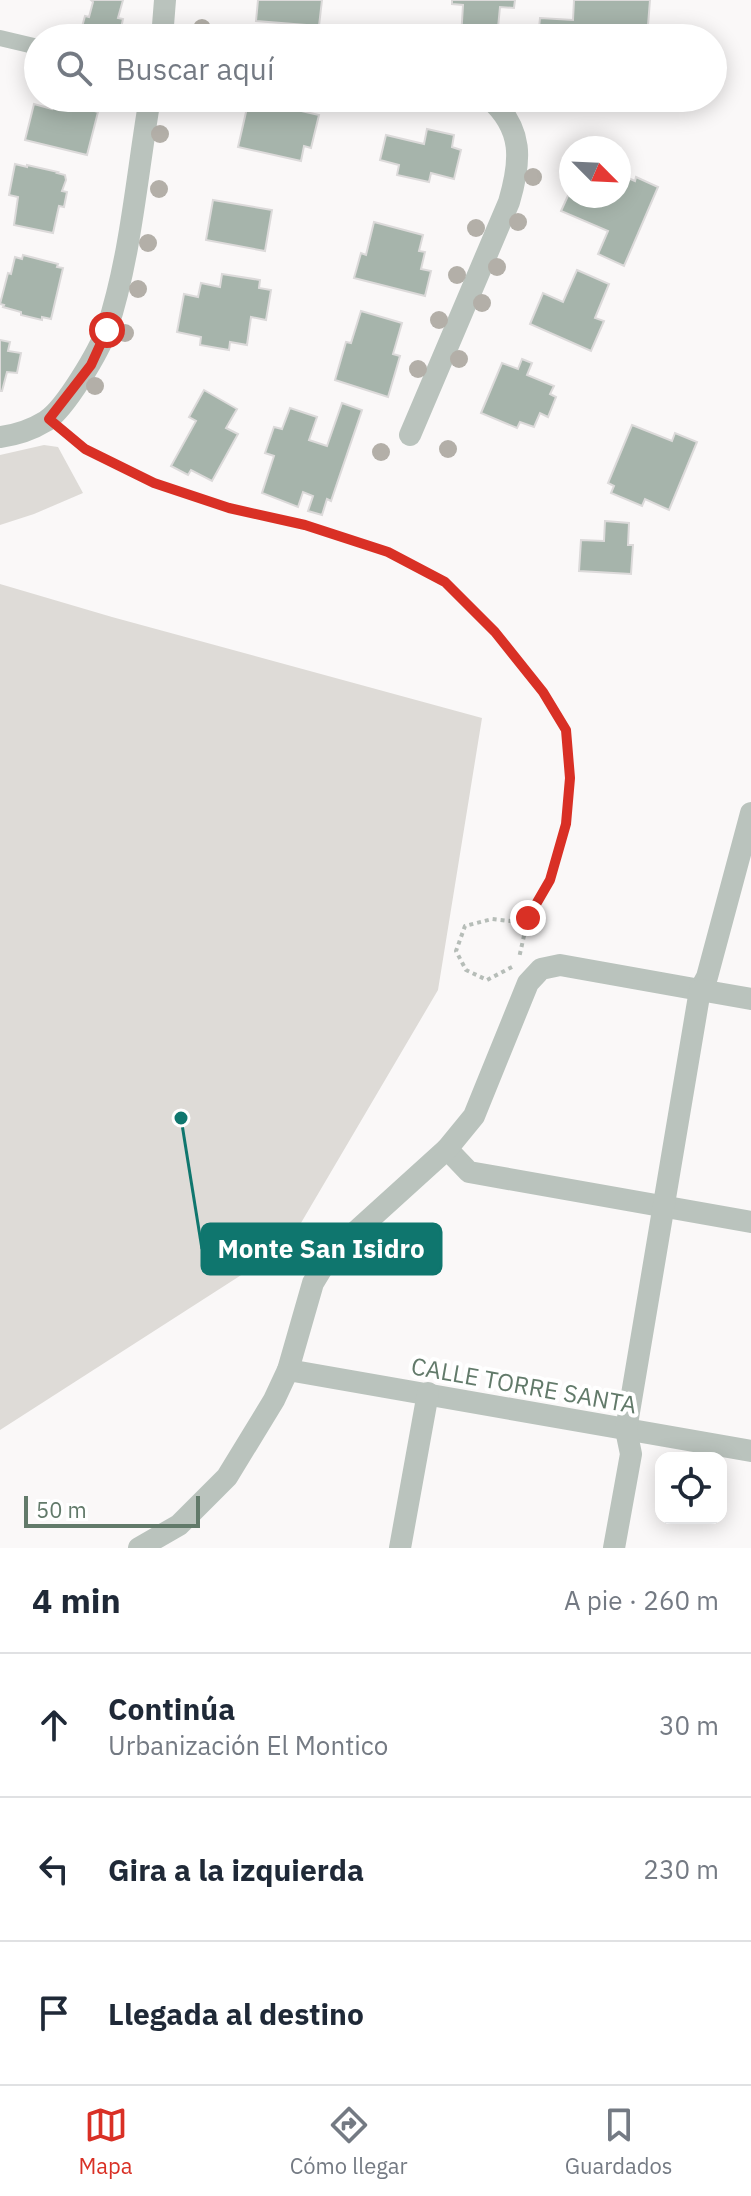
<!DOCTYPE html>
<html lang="es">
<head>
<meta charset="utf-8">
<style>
  :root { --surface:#fff; --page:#f6f6f7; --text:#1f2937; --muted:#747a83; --line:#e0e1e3; --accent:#d93025 }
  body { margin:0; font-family:"IBM Plex Sans",sans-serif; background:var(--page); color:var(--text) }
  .controls { position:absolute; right:24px; bottom:24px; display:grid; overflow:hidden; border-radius:16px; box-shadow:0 4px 20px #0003 }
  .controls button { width:72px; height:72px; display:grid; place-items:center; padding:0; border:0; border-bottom:2px solid var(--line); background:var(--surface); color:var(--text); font:40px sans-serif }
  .compass { position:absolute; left:559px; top:136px; width:72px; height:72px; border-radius:50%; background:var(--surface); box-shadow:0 4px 20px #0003; rotate:114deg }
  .scale { position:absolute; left:24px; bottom:20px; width:176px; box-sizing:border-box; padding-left:8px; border:4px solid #627a6a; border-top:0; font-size:22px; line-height:28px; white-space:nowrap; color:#627a6a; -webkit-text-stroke:6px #fff; paint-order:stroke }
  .stop { position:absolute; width:24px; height:24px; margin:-18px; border:6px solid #d93025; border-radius:50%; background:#fff }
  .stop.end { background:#d93025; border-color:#fff; box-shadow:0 2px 8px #0008 }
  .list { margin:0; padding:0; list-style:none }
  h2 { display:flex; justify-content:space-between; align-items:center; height:104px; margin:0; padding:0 32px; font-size:34px }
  h2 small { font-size:26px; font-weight:400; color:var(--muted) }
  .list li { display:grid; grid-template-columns:52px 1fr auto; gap:24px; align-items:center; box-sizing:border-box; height:144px; padding:0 32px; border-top:2px solid var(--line) }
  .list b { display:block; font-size:30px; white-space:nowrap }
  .list p { margin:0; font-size:26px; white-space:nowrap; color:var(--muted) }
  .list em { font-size:26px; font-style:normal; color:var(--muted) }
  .icon { flex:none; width:44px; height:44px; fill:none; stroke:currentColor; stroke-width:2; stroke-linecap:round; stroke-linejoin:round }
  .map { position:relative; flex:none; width:751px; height:1548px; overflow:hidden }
  .search { position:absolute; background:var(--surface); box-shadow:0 4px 20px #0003; left:24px; right:24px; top:24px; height:88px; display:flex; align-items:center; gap:20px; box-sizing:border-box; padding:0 28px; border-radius:44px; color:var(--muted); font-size:30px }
  .sheet { height:536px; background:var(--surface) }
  nav { display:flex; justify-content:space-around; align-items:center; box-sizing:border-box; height:112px; border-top:2px solid var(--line); background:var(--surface); font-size:22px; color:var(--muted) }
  nav a { display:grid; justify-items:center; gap:4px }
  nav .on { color:var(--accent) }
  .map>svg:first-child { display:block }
  .green { fill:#dedbd7 }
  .building { fill:#a6b4ab; stroke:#dcdada; stroke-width:2 }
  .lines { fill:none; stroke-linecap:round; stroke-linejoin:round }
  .path { stroke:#b6bdb8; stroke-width:4; stroke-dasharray:4 4; stroke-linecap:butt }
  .pedestrian { stroke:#bac3bd; stroke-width:16 }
  .minor { stroke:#bac3bd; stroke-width:22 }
  .tree { fill:#b3afa8 }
  .route { stroke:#d93025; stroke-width:10 }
  .labels { text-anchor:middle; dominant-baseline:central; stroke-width:8; stroke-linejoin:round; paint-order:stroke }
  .street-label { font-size:24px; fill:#627a6a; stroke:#fff }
  .leader { fill:none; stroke:#0f766e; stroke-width:3 }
  .callout-dot { fill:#0f766e; stroke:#fff; stroke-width:3 }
  .callout { fill:#0f766e; stroke:#0f766e; stroke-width:3 }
  .callout-label { font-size:26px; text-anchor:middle; font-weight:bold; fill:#fff }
</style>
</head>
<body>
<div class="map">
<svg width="751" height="1548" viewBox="0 0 751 1548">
  <rect width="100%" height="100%" fill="#faf8f8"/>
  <g class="green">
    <path d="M44 445 58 447 83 493 34 514 0 525V455Z"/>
    <path d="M0 584 112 617 482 718 438 990 288 1245 0 1430Z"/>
  </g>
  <g class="building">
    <path d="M91 0H123L118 18 123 19 119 38H83L84 34H80L85 16 89 17 93 2Z"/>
    <path d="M258 0H322L319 26 256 21Z"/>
    <path d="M452 0H515L514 8 500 7 497 38H461L463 5 452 4Z"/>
    <path d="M574 0H650L647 38 601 34V38H538L540 18 573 20Z"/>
    <path d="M55 98 78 102 77 106 98 112 87 155 25 140 34 104 52 109Z"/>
    <path d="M249 99 319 115 311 148 304 146 301 161 238 147Z"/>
    <path d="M427 129 454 135 452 147 461 150 454 179 431 173 429 182 397 175 399 165 380 160 386 135 424 144Z"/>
    <path d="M15 164 27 167V165L58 172 57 173 65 175 66 180 62 191 67 192 64 207 59 206 53 233 14 225 18 197 9 195Z"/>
    <path d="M619 174 635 181 636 177 658 187 624 266 598 254 608 231 561 211 571 189V196H619Z"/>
    <path d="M213 200 272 210 265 251 206 240Z"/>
    <path d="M374 222 423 235 419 251 425 252 421 269 431 271 425 296 354 278 361 253 366 255Z"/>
    <path d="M23 255 58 264 57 267 63 268 51 319 42 317V320L21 315V312L3 307 4 305 0 304 8 273 11 274 15 257 22 259Z"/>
    <path d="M577 270 609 284 595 318 604 321 591 351 530 324 543 293 563 302Z"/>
    <path d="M222 274 260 280 259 288 271 290 266 320 251 317 247 345 230 342 229 350 200 345 201 337 177 332 184 294 198 297 201 283 220 287Z"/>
    <path d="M361 311 402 323 393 354 400 356 388 397 335 380 346 342 351 343Z"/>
    <path d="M0 340 10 342 8 351 21 353 17 373 7 372 2 391H0Z"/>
    <path d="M522 359 532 363 527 375 554 386 550 394 556 397 548 417 540 413 534 427 520 422 517 428 481 413 502 363 518 369Z"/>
    <path d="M204 390 237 409 226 428 238 434 212 481 191 470 188 475 171 466 196 421 189 417Z"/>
    <path d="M342 403 362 410 331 501 327 499 322 515 308 511 313 496 303 492 298 507 262 493 274 456 265 453 274 427 282 429 290 408 317 417 309 440 327 446Z"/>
    <path d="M632 425 672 441 675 433 697 442 669 510 645 499 642 506 611 493 614 486 608 483Z"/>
    <path d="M605 521 629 523 628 545H633L631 574 579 571 581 540 604 541Z"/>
  </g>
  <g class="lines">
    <g class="path">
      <path d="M66 434 85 449 154 483 229 508 305 525 388 552 445 582 495 632 543 692 566 730 570 778 566 824 550 880 528 918 519 958"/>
      <path d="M512 967 487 980 466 970 456 951 465 926 492 919 510 921 528 918"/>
    </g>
    <path class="pedestrian" d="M0 38 38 47"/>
    <g class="minor">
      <path d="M162 38 165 0"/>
      <path d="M410 435 509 202C521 161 524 129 489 98"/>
      <path d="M0 437C16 435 33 429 46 421 66 408 99 351 107 329 131 256 137 173 150 98"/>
      <path d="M447 1149 469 1172 751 1222"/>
      <path d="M288 1370 751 1451"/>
      <path d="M139 1548 179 1525 227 1477 274 1400 288 1370 313 1283 330 1255 447 1149 474 1116 528 983 541 969 560 965 700 990 707 977 751 813"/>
      <path d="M400 1548 428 1393"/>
      <path d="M614 1548 631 1454 626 1430 700 990 751 999"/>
    </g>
  </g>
  <g class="tree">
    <circle cx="202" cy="28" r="9"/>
    <circle cx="160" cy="134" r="9"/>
    <circle cx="533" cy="177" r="9"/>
    <circle cx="159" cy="189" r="9"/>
    <circle cx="518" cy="222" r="9"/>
    <circle cx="476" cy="228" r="9"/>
    <circle cx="148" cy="243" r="9"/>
    <circle cx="497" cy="267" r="9"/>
    <circle cx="457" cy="275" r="9"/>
    <circle cx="138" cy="289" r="9"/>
    <circle cx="482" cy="303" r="9"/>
    <circle cx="439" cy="320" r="9"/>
    <circle cx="125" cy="333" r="9"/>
    <circle cx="459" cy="359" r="9"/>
    <circle cx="418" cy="369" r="9"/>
    <circle cx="95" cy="386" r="9"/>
    <circle cx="448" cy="449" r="9"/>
    <circle cx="381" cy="452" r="9"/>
  </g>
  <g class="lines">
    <path class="route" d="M107 330 91 365 49 419 85 449 154 483 229 508 305 525 388 552 445 582 495 632 543 692 566 730 570 778 566 824 550 880 528 918"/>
  </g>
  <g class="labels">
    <g class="street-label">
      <text transform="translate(524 1385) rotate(10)">CALLE TORRE SANTA</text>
    </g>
  </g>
  <path class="leader" d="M181 1118L202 1249"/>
  <circle class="callout-dot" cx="181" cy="1118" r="8"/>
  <rect class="callout" x="202" y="1224" width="239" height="50" rx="8"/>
  <g class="callout-label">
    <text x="321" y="1258">Monte San Isidro</text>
  </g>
</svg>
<div class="controls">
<button><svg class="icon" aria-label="locate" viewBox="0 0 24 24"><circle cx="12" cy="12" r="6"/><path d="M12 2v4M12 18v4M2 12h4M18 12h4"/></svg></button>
</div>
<svg class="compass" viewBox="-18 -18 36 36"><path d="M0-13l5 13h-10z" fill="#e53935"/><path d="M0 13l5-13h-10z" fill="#747a83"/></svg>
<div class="scale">50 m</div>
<div class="stop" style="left:107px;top:330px"></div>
<div class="stop end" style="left:528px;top:918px"></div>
<div class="search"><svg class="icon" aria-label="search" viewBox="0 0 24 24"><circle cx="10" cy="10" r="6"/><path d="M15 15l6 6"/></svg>Buscar aquí</div>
</div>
<section class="sheet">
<h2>4 min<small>A pie · 260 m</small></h2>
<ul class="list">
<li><svg class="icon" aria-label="ahead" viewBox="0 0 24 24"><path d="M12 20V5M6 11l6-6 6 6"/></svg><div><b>Continúa</b><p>Urbanización El Montico</p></div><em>30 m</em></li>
<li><svg class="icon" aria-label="left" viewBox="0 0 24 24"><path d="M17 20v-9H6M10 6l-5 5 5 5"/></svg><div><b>Gira a la izquierda</b></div><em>230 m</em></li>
<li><svg class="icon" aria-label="arrive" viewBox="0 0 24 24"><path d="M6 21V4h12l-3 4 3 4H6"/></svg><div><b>Llegada al destino</b></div></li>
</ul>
</section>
<nav>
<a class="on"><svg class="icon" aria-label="map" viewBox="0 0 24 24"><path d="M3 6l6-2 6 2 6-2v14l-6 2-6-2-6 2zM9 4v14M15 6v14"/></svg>Mapa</a>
<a><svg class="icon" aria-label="directions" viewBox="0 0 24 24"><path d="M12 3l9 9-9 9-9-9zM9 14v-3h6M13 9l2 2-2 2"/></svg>Cómo llegar</a>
<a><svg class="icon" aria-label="saved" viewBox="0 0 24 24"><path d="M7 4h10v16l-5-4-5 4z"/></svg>Guardados</a>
</nav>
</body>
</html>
